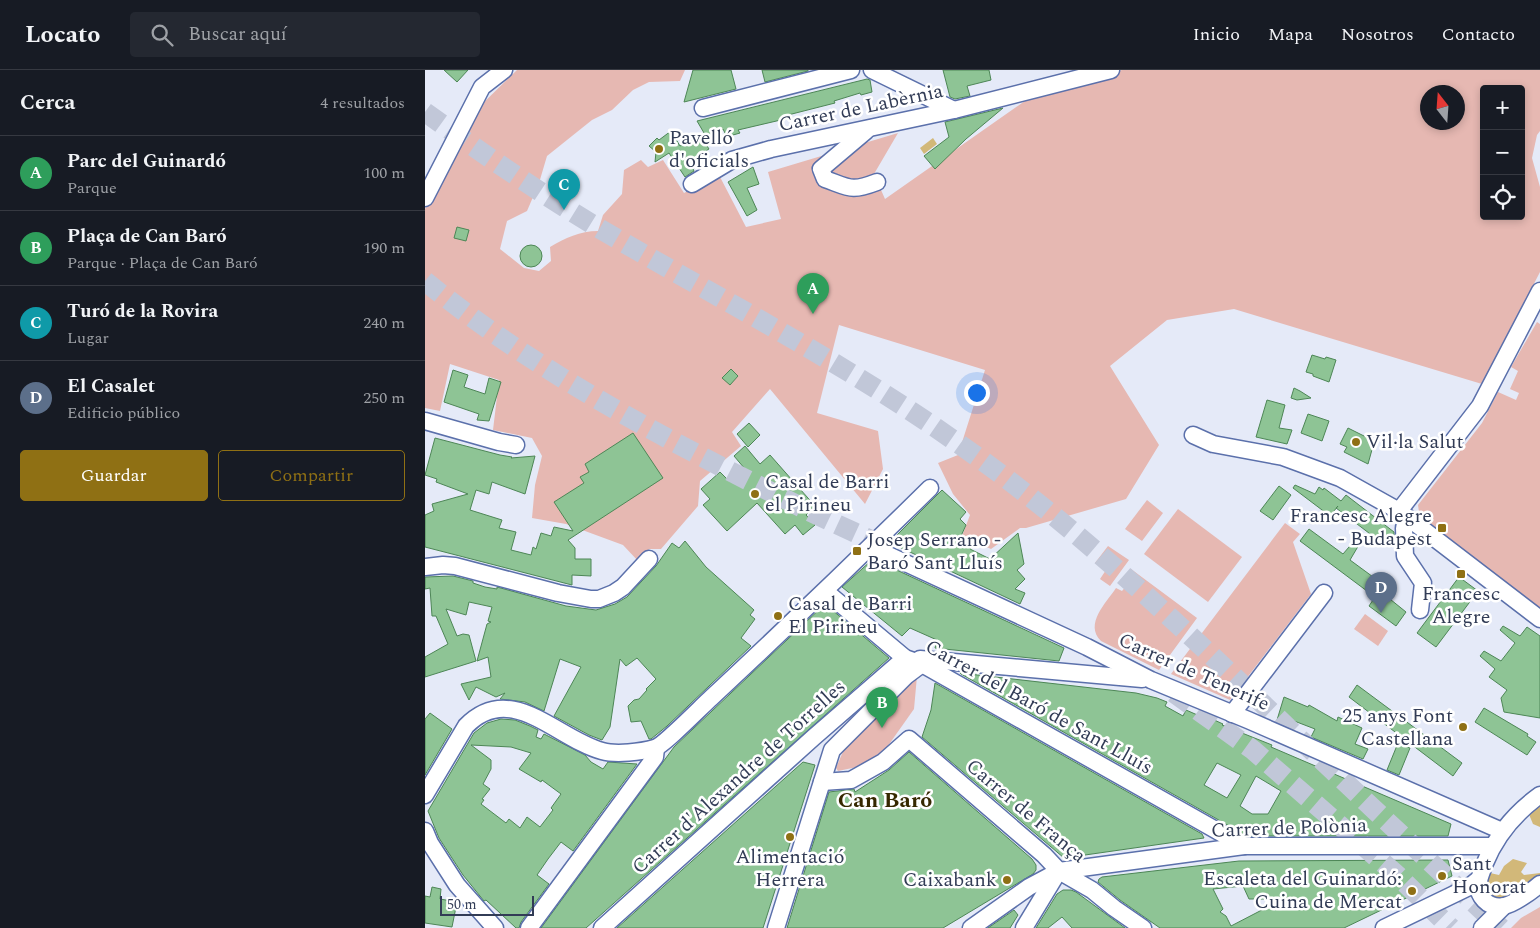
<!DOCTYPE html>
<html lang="es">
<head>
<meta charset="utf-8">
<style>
  :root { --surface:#171b24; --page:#242831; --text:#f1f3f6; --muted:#9ea1a6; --line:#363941; --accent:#8f7014 }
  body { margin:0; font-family:Spectral,serif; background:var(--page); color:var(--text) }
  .controls { position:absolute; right:15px; top:15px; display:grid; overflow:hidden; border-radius:5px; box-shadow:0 2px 8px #0003 }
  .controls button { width:45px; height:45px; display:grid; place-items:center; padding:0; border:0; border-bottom:1px solid var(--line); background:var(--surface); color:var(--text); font:25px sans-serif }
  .compass { position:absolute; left:995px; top:15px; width:45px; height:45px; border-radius:50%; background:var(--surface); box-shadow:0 2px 8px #0003; rotate:343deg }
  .scale { position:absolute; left:15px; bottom:12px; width:94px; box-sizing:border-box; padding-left:5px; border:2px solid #323c56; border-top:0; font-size:14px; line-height:18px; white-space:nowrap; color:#323c56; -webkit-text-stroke:4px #fff; paint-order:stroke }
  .you { position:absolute; left:551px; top:322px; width:18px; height:18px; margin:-12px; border:4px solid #fff; border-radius:50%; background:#1a73e8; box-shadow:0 0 0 8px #1a73e833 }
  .badge { display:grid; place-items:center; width:32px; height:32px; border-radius:50%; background:var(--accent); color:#fff; font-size:16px; font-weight:700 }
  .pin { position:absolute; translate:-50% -41px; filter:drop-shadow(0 1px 2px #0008) }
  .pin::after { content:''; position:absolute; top:26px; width:18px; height:15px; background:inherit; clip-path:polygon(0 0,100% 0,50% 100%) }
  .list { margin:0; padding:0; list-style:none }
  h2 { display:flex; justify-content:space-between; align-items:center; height:65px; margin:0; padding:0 20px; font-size:21px }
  h2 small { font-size:16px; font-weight:400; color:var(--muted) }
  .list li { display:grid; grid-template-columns:32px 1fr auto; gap:15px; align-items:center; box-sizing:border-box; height:75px; padding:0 20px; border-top:1px solid var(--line) }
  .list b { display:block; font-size:19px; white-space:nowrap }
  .list p { margin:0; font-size:16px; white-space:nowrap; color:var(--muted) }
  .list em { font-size:16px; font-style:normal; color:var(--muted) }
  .actions { display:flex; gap:10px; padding:15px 20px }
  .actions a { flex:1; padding:11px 0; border:1px solid var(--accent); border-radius:5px; text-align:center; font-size:18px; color:var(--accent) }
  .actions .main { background:var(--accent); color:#fff }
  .icon { flex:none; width:28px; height:28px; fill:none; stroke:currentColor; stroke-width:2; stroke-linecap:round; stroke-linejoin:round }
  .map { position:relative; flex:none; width:1115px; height:858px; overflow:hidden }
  header { display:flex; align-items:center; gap:30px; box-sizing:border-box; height:70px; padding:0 25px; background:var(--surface); border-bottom:1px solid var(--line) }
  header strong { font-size:24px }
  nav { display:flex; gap:28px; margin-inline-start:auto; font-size:18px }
  .search { width:350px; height:45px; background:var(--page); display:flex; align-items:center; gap:12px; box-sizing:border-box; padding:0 18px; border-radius:5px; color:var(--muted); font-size:19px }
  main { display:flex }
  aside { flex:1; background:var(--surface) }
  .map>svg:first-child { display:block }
  .green { fill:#e6b8b2; fill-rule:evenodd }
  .water { fill:#d2b879 }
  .building { fill:#8ec495; stroke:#4d8656; fill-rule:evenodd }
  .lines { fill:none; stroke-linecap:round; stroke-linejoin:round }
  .major-tunnel { stroke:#c1c7d8; stroke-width:20; stroke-dasharray:20 10; stroke-linecap:butt }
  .minor-casing { stroke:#5b70ab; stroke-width:19 }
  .minor { stroke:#fff; stroke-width:16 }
  .poi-dot { fill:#8f7014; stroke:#fff; stroke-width:2 }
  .labels { text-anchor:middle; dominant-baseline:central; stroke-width:5; stroke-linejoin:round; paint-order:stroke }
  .street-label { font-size:20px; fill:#323c56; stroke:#fff }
  .poi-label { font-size:20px; fill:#323c56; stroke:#fff; text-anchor:start }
  .quarter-label { font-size:22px; font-weight:bold; fill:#362800; stroke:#fff }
</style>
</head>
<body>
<header>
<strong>Locato</strong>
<div class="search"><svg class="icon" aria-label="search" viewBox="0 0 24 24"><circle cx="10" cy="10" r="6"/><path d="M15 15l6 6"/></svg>Buscar aquí</div>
<nav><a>Inicio</a><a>Mapa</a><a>Nosotros</a><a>Contacto</a></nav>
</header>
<main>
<aside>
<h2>Cerca<small>4 resultados</small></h2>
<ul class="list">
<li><span class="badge" style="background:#2e9e5b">A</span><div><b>Parc del Guinardó</b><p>Parque</p></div><em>100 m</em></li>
<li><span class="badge" style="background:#2e9e5b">B</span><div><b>Plaça de Can Baró</b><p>Parque · Plaça de Can Baró</p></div><em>190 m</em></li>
<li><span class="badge" style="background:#0f9aa8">C</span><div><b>Turó de la Rovira</b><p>Lugar</p></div><em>240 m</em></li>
<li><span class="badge" style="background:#5c6f8a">D</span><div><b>El Casalet</b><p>Edificio público</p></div><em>250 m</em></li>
</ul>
<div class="actions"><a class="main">Guardar</a><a>Compartir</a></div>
</aside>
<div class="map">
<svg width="1115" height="858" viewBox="0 0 1115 858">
  <rect width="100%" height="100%" fill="#e5eaf8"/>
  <g class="green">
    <path d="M92 0H260L255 11 224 12 208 20 187 40 167 50 122 86 114 113 102 141 82 151 75 179 99 198 114 201 126 191 125 177C140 168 155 161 173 161L178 145 197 124 199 100 216 90 223 97 238 90 259 123 294 105 321 157 356 149 343 102 473 63 449 104 460 129 607 26 697 0H1115V61L1112 65 1107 88 1115 117V202L1057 314 809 239 742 250 685 296 734 375 701 429 601 458H595L566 479 537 466 545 445 528 424 513 393 533 385 560 300 414 255 392 343 453 361 458 399 440 434 345 319 307 362 316 376 275 411 273 436 236 479H224L214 492 198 475 141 454 107 448 110 415 117 386 107 368 68 360 74 310 25 294 15 341 0 338V139L11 123 51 40ZM1059 19H1096V146H1059ZM1002 22H1032V52H1002Z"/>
    <path d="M1112 252 1115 254V539L995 449 993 435 1057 353 1073 322 1091 330 1094 323 1085 319 1093 301 1086 297Z"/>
    <path d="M722 430 738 443 717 471 700 459Z"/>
    <path d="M753 439 817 487 783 532 719 484Z"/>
    <path d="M860 453 875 464 868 472 886 524 805 630 746 604Z"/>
    <path d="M683 476 704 490 685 516 675 509 681 500 670 493Z"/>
    <path d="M706 499 772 548 734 600 676 571C659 554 681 533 691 518L697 521 702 515 698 511Z"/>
    <path d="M940 544 963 561 953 576 929 559Z"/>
    <path d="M492 606 489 639 460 680 452 687 432 697 413 701 411 698 420 677Z"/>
    <path d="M1115 837V858H1086L1096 848Z"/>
  </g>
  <g class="water">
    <path d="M508 68 512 74 499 84 495 78Z"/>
    <path d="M1115 733V757L1108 754 1103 742Z"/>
    <path d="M1088 789 1102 793 1096 802 1099 805 1115 803V805C1102 816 1088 826 1071 829 1058 821 1060 816 1065 803L1074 805 1079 796Z"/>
  </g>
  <g class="building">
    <path d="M19 0H43L32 12Z"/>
    <path d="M268 0H306L311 19 259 32Z"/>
    <path d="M337 0H383V1L340 12Z"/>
    <path d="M518 0H564L566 10 542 16 545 26 530 29 525 27Z"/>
    <path d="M442 9 445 10 447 22 436 25 435 23 409 31 410 33 359 46 360 49 313 60 315 63 308 65 302 67 298 59 282 68 272 51Z"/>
    <path d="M578 38 541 69 510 99 499 86 524 67 520 52Z"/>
    <path d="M246 61 255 76 275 65 284 79 264 91 269 101 260 107 244 83 230 92 231 82 224 76 232 68 234 70Z"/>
    <path d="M328 97 334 114 322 118 332 140 322 146 303 112Z"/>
    <path d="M32 157 44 160 41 171 29 168Z"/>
    <circle cx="106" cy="186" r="11"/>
    <path d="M887 285 900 289 901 287 911 290 904 312 888 306V304L881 302Z"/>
    <path d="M306 299 313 306 305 315 297 308Z"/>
    <path d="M28 300 43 305 39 317 60 324 64 308 76 312 64 351 52 350 54 344 19 332Z"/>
    <path d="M869 318 875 321 886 328 872 330 866 328Z"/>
    <path d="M842 330 860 335 854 358 867 360 862 374 831 367Z"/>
    <path d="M883 344 904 351 897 371 876 363Z"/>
    <path d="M324 353 335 365 323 377 312 364Z"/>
    <path d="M923 358 947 370 945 373 948 376 943 394 919 382 922 377 915 374Z"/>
    <path d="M208 363 238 408 143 470 150 478V489H166V506L147 505V515L0 477V445L9 441 7 434 43 424 11 412 12 409 0 405 10 368 75 385 87 387 86 388 110 386 100 424 67 412 64 424 51 420 45 440 77 450 74 458 91 462 86 480 106 485 108 477 111 479 116 463 126 466 129 457 148 461 129 432 159 413 155 407 164 402 160 394Z"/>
    <path d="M320 376 335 394 345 385 390 436 381 445 390 455 378 465 370 455 360 464 332 433 302 461 278 435 285 429 276 419 295 402 305 412 320 399 309 386Z"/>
    <path d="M870 415 890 424 894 417 898 420 899 418 916 431 921 425 969 462V466L961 476 911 438 913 436 905 446 868 418Z"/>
    <path d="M854 416 866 425 848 450 835 441Z"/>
    <path d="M517 420 541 442 535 449 541 455 536 466 548 471 545 479 565 489 593 463 599 494 592 500 600 509 590 519 600 523 595 534 468 474V469Z"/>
    <path d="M884 459 918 484 930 470 935 473 925 490 959 515 955 521 981 542 971 556 944 536 950 527 875 471Z"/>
    <path d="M260 471 281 497 329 540 325 545 330 549 316 568 326 576 242 656 226 669H224L216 651 206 652 203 636 209 630 214 629 222 620 221 619 231 609 212 588 201 596 195 589 185 657 177 670 164 665 129 646 156 597 135 589 119 641 100 632 75 629 80 623 71 627 51 617 44 630 36 614 66 607 63 587 52 591 62 554 66 552 63 551 67 537 44 532 41 545 21 539 32 566 38 564 44 565 51 591 0 607V587L23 574 11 546H7L5 518 0 519V507L28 506 48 511V513L60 517 72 519V517L141 536 171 540 190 534 202 527 231 496 247 473 254 478Z"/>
    <path d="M448 489 639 578 634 591 510 578 512 570 485 558 477 566 417 517Z"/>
    <path d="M1034 507 1053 521 1011 577 992 563Z"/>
    <path d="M400 534 464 588 161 858H116L249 677Z"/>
    <path d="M1078 556 1095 566 1102 557 1115 566V648L1079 642 1076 628 1082 620 1064 607 1070 599 1055 586 1059 581 1076 591 1090 573 1075 560Z"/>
    <path d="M535 603 711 623 732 628 742 632 740 636 758 646 761 640 786 651 787 649 798 654 797 655 847 675 846 677 1026 754 1023 766H822L536 604ZM792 693 816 705 802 728 779 715ZM831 706 856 721 843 744H827L815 736Z"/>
    <path d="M510 613 777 764 779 768 639 788 497 667 506 640Z"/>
    <path d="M932 615 1037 693 1028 706 924 627Z"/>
    <path d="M859 627 883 637 884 635 912 651 913 647 937 658 930 674 943 679 938 689 886 667 890 659 864 649 862 654 852 650Z"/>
    <path d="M1059 638 1103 664 1102 666 1111 672 1102 685 1050 652Z"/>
    <path d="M5 643 27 659 0 705V649Z"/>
    <path d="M76 649 90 650 105 656 113 660 111 667 116 669 119 664 160 685 166 692 178 699 183 692 212 694 148 781 136 772 123 789 112 805 124 814 96 852 94 858H91L61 830 59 831 38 805 14 768 3 741 49 663 62 653ZM46 675 86 677 106 683 94 699 116 712 117 710 136 724 126 738 128 740 115 757 102 747 95 758 84 749 81 753 56 734 59 730 57 729 65 719 58 714 66 699V690Z"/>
    <path d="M973 673 985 678 974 705 962 700Z"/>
    <path d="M484 682 607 789 611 795V800L608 804 518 858H362L404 722 429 719 430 722 464 700Z"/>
    <path d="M378 692 390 695 338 858H192Z"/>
    <path d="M1023 790 1027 806 919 858H735L695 830 673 812 674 809 677 807 814 791ZM818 816 824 829H858L806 856 801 846 795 842 798 839 788 819Z"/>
    <path d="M7 817 16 819 15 829 32 832 27 857 0 853V826L5 827Z"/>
    <path d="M638 820H646L651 822 700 858H647L637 847 623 858H611L632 824Z"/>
    <path d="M589 840 593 845 585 858H563Z"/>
  </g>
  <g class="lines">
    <g class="major-tunnel">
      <path d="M0 42C55 82 112 121 170 156 289 226 413 289 527 369 647 452 752 553 858 653 930 722 1003 790 1076 858"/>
      <path d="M0 211C111 302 240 369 368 433 401 450 434 464 467 480"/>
      <path d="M749 623 828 680 972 805 1026 858"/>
    </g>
    <g class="minor-casing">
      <g id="minor">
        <path d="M447 0 529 40"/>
        <path d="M278 38 426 0"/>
        <path d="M441 61 396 99 400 109C425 118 426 122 452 112"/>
        <path d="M267 114 307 90 346 79 529 40 686 0"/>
        <path d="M0 128 57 17 79 0"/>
        <path d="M0 351 74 372 91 375"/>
        <path d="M768 365 788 374 858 387 915 408 974 441 1115 549"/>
        <path d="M974 441 1055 336 1115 221"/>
        <path d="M979 458 980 486 998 513 995 540"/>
        <path d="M446 477 662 577 726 610 823 650 1077 761"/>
        <path d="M0 497 18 495 30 496 133 523 166 529H174L189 523 198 517 224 489"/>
        <path d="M400 521 480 588 497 594 819 776"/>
        <path d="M495 589 717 609"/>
        <path d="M807 644 899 523"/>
        <path d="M397 712 426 710 458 692 484 669 619 785 634 801 667 820 689 838 718 858"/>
        <path d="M0 725 41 656C86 610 132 669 177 681 191 685 216 682 230 678 239 675 276 637 286 628 360 559 433 489 505 418"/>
        <path d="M1115 725C1090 743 1072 764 1060 793 1058 799 1055 805 1054 811 1051 826 1063 839 1079 836 1089 834 1107 821 1115 814"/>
        <path d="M0 761 5 773 32 815 70 858"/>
        <path d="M104 858 230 687 231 678"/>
        <path d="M177 858 389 667 480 588"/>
        <path d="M351 858 407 680 481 606 497 594"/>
        <path d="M546 858 604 817 634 801 819 776H1067"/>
        <path d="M599 858 633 802"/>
        <path d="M959 858 1044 817 1054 809"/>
        <path d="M1057 858 1079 836"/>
      </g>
    </g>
    <use href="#minor" class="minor"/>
  </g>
  <g class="poi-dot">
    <circle cx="234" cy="79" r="5"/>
    <circle cx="931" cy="372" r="5"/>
    <circle cx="330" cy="424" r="5"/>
    <rect x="1012" y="453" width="10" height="10" rx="2.5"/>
    <rect x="427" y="476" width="10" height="10" rx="2.5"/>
    <rect x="1031" y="499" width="10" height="10" rx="2.5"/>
    <circle cx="353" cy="546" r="5"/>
    <circle cx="1038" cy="657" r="5"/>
    <circle cx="365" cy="767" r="5"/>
    <circle cx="1017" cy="806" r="5"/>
    <circle cx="582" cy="810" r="5"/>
    <circle cx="987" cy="821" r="5"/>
  </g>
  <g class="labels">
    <g class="street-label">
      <text transform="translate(436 38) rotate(-12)">Carrer de Labèrnia</text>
      <text transform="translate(769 602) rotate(24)">Carrer de Tenerife</text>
      <text transform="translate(614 637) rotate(29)">Carrer del Baró de Sant Lluís</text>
      <text transform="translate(314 707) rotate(-42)">Carrer d'Alexandre de Torrelles</text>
      <text transform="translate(601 741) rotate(40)">Carrer de França</text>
      <text transform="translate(864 758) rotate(-2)">Carrer de Polònia</text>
    </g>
    <g class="poi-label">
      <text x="244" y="68">Pavelló<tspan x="244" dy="23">d'oficials</tspan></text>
      <text x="941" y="372">Vil·la Salut</text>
      <text x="340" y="412">Casal de Barri<tspan x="340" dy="23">el Pirineu</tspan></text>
      <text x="1007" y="446" text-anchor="end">Francesc Alegre<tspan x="1007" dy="23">- Budapest</tspan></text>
      <text x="442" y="470">Josep Serrano -<tspan x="442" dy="23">Baró Sant Lluís</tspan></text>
      <text x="1036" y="524" text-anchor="middle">Francesc<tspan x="1036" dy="23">Alegre</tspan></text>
      <text x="363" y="534">Casal de Barri<tspan x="363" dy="23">El Pirineu</tspan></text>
      <text x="1028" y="646" text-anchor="end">25 anys Font<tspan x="1028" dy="23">Castellana</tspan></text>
      <text x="365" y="787" text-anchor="middle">Alimentació<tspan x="365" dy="23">Herrera</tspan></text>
      <text x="1027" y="794">Sant<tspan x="1027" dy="23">Honorat</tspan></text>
      <text x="977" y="809" text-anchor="end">Escaleta del Guinardó:<tspan x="977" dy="23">Cuina de Mercat</tspan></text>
      <text x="572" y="810" text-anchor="end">Caixabank</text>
    </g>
    <g class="quarter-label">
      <text x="460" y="730">Can Baró</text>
    </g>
  </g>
</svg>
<div class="controls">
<button>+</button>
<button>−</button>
<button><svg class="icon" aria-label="locate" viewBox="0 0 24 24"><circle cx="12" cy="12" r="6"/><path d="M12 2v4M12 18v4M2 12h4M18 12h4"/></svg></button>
</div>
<svg class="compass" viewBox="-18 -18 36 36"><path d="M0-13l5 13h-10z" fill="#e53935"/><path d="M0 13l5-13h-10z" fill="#9ea1a6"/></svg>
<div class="scale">50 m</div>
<div class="you"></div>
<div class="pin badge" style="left:388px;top:244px;background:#2e9e5b">A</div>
<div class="pin badge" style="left:457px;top:658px;background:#2e9e5b">B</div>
<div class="pin badge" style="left:139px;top:140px;background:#0f9aa8">C</div>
<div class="pin badge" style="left:956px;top:543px;background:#5c6f8a">D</div>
</div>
</main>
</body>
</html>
